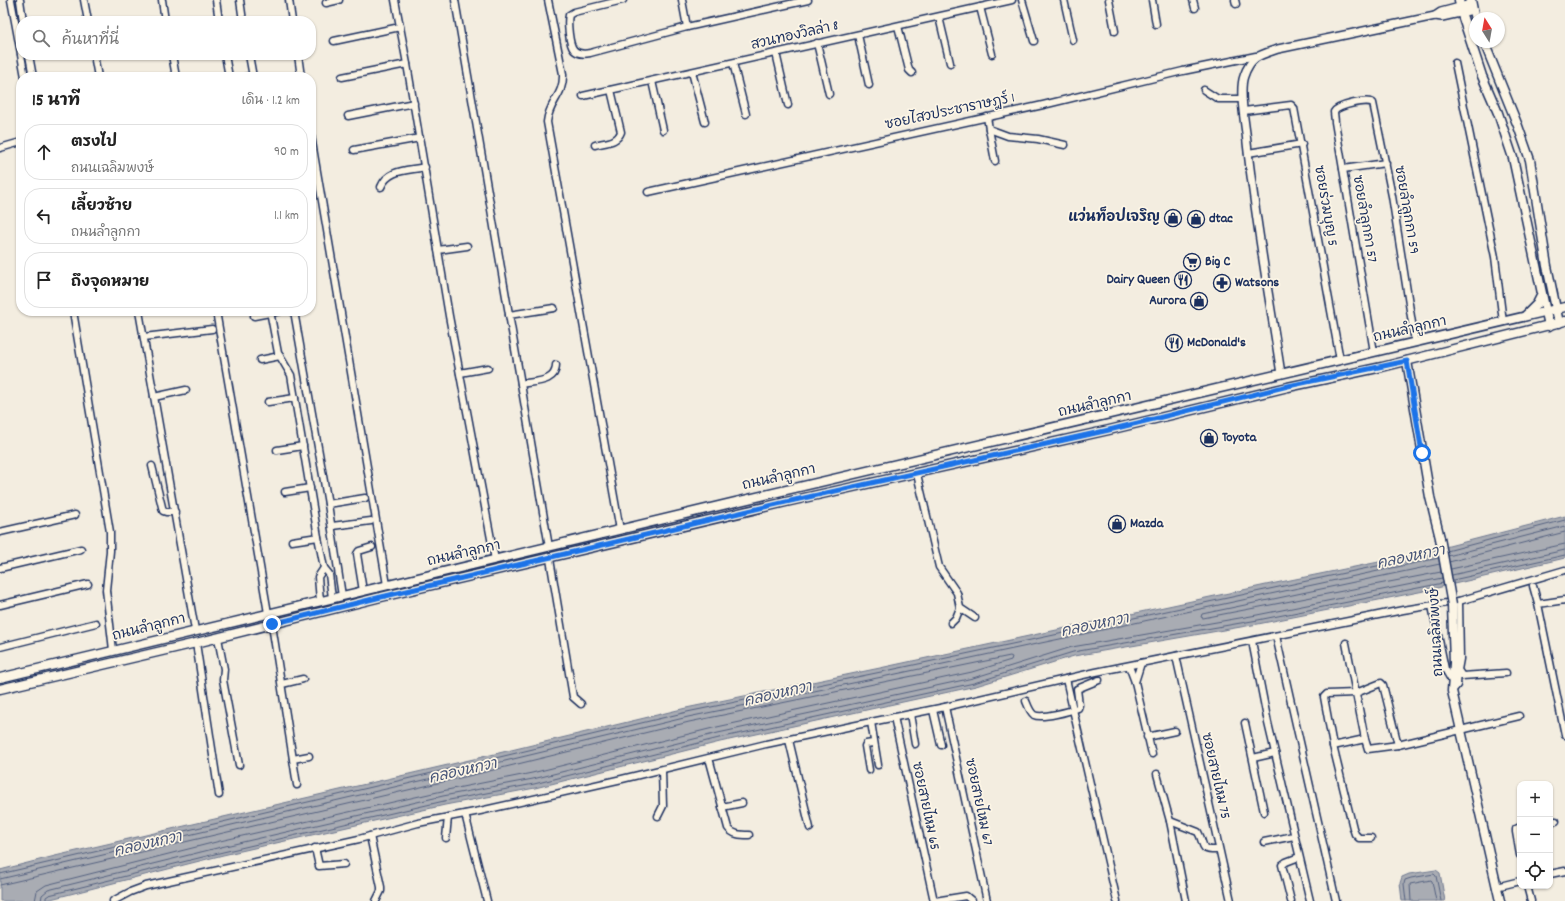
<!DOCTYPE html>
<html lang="th">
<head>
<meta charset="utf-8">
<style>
  :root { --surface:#fff; --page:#f2f2f2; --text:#222; --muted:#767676; --line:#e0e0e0 }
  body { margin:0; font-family:Dekko,"Playpen Sans Thai",sans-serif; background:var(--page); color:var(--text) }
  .controls { position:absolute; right:12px; bottom:12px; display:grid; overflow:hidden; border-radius:8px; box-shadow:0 1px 3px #0004 }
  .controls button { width:36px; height:36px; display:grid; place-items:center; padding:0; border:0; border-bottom:1px solid var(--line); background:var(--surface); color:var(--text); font:20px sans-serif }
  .compass { position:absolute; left:1469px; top:12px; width:36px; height:36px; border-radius:50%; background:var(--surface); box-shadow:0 1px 3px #0004; rotate:349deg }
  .stop { position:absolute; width:12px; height:12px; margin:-9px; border:3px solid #1a73e8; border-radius:50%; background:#fff }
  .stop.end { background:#1a73e8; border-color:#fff; box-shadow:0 1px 4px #0008 }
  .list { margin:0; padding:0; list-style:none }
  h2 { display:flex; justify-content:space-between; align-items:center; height:52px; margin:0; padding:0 16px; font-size:17px }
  h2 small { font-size:13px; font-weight:400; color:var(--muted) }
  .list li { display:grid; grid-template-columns:26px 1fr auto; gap:12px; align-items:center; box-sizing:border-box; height:56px; margin:0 8px 8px; padding:0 8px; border:1px solid var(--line); border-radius:16px }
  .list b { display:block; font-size:15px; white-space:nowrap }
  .list p { margin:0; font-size:13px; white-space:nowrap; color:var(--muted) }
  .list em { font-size:13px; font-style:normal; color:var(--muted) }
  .icon { flex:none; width:22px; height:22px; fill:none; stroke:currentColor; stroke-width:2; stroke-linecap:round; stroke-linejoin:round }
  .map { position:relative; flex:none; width:1565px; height:901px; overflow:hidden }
  .search { position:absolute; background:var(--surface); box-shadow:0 1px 3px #0004; left:16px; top:16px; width:300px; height:44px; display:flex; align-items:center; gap:10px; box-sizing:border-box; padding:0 14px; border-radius:16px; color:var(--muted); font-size:15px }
  .panel { position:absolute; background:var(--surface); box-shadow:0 1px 3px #0004; left:16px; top:72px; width:300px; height:244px; border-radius:16px }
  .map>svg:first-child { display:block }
  .water { fill:#a9acb3; stroke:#707a91 }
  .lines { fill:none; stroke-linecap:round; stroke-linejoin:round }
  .shore { stroke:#546180; stroke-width:1 }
  .minor-casing { stroke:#1b2f5e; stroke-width:9 }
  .tertiary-casing { stroke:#1b2f5e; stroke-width:10 }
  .secondary-casing { stroke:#1b2f5e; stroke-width:11 }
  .minor { stroke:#fcf5e5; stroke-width:6 }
  .tertiary { stroke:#fcf5e5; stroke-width:7 }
  .secondary { stroke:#fcf5e5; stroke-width:8 }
  .secondary-bridge-casing { stroke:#1b2f5e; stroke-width:11; stroke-linecap:butt }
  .secondary-bridge { stroke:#fcf5e5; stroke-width:8 }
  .route { stroke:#1a73e8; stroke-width:5 }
  .labels { text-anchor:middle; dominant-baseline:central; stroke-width:3.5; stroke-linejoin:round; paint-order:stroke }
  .street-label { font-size:14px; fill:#1b2f5e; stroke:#fcf5e5 }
  .poi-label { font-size:14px; font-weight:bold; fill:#1b2f5e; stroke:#fcf5e5; text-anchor:start }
  .water-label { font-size:15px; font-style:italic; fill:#465478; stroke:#fcf5e5 }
</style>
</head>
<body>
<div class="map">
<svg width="1565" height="901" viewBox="0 0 1565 901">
  <rect width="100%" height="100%" fill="#f3ede0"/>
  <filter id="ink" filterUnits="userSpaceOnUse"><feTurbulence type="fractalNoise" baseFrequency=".025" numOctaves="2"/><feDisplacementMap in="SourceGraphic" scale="8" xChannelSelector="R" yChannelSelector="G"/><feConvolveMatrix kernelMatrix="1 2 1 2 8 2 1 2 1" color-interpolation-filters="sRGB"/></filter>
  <g filter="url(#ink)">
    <g class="water">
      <path d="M1565 516V558L1424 591 1258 624 1074 656 976 686 720 742 535 788 445 805 223 855 43 901H0V870L55 856 478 758 686 708 880 668 1266 585 1418 554Z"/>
      <path d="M1436 870 1440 873 1445 901H1402L1400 883 1402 877 1409 874Z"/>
    </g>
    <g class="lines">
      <g class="shore">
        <path d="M1447 551 1565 520"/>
        <path d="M1448 556 1565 526"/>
        <path d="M1449 562 1565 532"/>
        <path d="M1440 564 1202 614 1201 617 1203 618 1441 572"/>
        <path d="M1451 569 1565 544"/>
        <path d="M1452 575 1565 550"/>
        <path d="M1453 580 1565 555"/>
        <path d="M0 874 479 762 687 712 881 672 1438 553"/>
        <path d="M0 879 480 767 688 717 882 677 1439 558"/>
        <path d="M0 885 481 773 689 722 1010 656 1012 657 1011 660 972 672 717 727 532 773 442 791 220 841 46 885 37 891 35 901"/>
        <path d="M41 901 42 895 48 890 221 847 443 796 533 779 718 733 973 678 1072 647 1257 615 1442 578"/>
        <path d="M46 901V897L49 895 223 852 444 801 534 784 719 738 974 683 1073 652 1258 620 1443 583"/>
        <path d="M1406 901 1404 884 1405 880 1411 878 1434 874 1436 876 1441 901"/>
        <path d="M1411 901 1410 884 1431 880 1432 881 1436 901"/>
      </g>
      <g class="minor-casing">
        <g id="minor">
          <path d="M11 0 21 54"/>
          <path d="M20 0 23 21"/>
          <path d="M84 0 88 21"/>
          <path d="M162 0 165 21"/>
          <path d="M216 0 219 21"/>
          <path d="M240 0 243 21"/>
          <path d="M289 0 292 21"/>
          <path d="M395 0 407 64 449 316 495 560"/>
          <path d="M455 0 549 547"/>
          <path d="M548 0 563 74C564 96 549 101 547 122L620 530"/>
          <path d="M623 0 574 12 569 15C567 22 569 45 574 50 578 54 585 54 590 53L687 27 808 0"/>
          <path d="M682 0 687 27"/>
          <path d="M1022 0 1034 41"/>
          <path d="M1064 0 1073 40"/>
          <path d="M1109 0 1115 31"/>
          <path d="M1152 0 1156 24"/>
          <path d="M1193 0 1195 8"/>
          <path d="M1235 0 1236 4"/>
          <path d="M326 3 339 0"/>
          <path d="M980 7 992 54"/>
          <path d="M939 17 950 63"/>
          <path d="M898 26 909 70 912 73"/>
          <path d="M858 35 869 85"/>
          <path d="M334 41 400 27"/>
          <path d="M817 43 829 94"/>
          <path d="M776 53 788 105"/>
          <path d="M21 55 25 77"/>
          <path d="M29 55 33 77"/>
          <path d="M94 55 98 77"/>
          <path d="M172 55 176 77"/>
          <path d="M225 55 229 77"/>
          <path d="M249 55 253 77"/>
          <path d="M298 55 301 77"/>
          <path d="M733 63 746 114"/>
          <path d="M1455 63 1495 257 1503 322"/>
          <path d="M692 72 705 122"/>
          <path d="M246 77H247"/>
          <path d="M342 77 407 64"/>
          <path d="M652 81 663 130"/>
          <path d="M1204 90 1218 99H1242"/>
          <path d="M583 96 1012 0"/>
          <path d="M1244 111 1291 105 1294 108 1340 360"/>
          <path d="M348 116 414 103"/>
          <path d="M987 117 989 129 1008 136 1038 139 1065 145"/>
          <path d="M989 129 995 161"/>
          <path d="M311 136 387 585"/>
          <path d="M595 145C605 142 617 143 621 132L611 90"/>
          <path d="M0 148 21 142"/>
          <path d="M354 150 420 138"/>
          <path d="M1248 153 1302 144"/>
          <path d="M1343 169 1386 163"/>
          <path d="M381 187C388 169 407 171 425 167"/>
          <path d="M648 192 1043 105 1183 71 1256 56"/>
          <path d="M438 250 467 246"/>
          <path d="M73 311 110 532V551L106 590 113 650"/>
          <path d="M139 311 195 630"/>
          <path d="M216 311 268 613"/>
          <path d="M270 311 278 353 291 375 318 537 324 568 329 574 332 598"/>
          <path d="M294 311 328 504 342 596"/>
          <path d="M509 315 554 308"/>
          <path d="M254 316 280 311"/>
          <path d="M144 337 212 329"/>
          <path d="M1374 352 1335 122 1334 112C1338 105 1367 99 1373 103L1392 196 1415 342"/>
          <path d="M260 360 280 356"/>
          <path d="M460 373 488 368"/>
          <path d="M521 384C535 381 556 383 556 365"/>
          <path d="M154 397 186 390"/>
          <path d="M268 402 295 398"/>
          <path d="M277 450 303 446"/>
          <path d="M152 466 163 511 166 512H175"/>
          <path d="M917 474 939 567 957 593 960 608 975 618"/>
          <path d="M285 492 310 488"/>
          <path d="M328 504 365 498"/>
          <path d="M332 526 371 521"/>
          <path d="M0 532 75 515"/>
          <path d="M292 541 318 537"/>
          <path d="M550 559 573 697 581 704"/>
          <path d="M0 568 81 549"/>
          <path d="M1533 586 1538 604"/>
          <path d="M363 591 357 554 359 551 372 547"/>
          <path d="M1565 600 1538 604 1565 735"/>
          <path d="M320 601 318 577 324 568"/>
          <path d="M1459 601 1460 659 1458 670 1462 676 1506 673"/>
          <path d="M0 605 88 584"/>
          <path d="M1432 606 1445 669 1453 683"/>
          <path d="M951 623 956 618 960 608"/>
          <path d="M272 625 297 785"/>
          <path d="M1276 636 1336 901"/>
          <path d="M218 638 224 669 223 680 239 765"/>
          <path d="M1252 641 1268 723 1310 901"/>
          <path d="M196 643 219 795"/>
          <path d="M1346 643 1365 739"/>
          <path d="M0 647 96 623"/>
          <path d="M1176 656 1231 901"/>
          <path d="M1129 666 1135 682 1152 754"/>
          <path d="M1066 679 1117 901"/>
          <path d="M1135 682 1141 663"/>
          <path d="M282 684 303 679"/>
          <path d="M1452 691 1457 685 1458 670"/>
          <path d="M1026 701C1028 706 1030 712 1034 715 1042 719 1070 711 1078 708L1079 705 1077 689 1099 680"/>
          <path d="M945 707 987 901"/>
          <path d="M933 710 941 745"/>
          <path d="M910 714 915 744"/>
          <path d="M894 717 934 901"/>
          <path d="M871 722 878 765"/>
          <path d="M1245 723 1264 812"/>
          <path d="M1147 737 1175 731"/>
          <path d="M789 740 810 828"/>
          <path d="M1333 746 1365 739 1368 749 1398 745 1519 716"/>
          <path d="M709 758 728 828C733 835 741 835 749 835"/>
          <path d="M1253 758 1275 753"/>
          <path d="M293 759 309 756"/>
          <path d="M869 770 865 746 866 744 873 743"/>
          <path d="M1157 774 1170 821 1198 832C1206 846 1198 851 1219 850"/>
          <path d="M722 807 742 803"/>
          <path d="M465 814 487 901"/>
          <path d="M658 816 663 806 662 770"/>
          <path d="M1170 821 1186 901"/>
          <path d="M1550 822 1556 821"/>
          <path d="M1520 827 1516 829V832L1520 855"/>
          <path d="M370 836 381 887V891L376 901"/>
          <path d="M446 838 448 817"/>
          <path d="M1371 838H1359L1355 834 1353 828 1333 746 1324 697 1327 694 1356 693 1381 683 1383 685 1398 745"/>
          <path d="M1264 842 1294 836"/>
          <path d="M315 848 319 866 344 864"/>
          <path d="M1550 874 1565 871"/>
          <path d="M1527 886 1531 901"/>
          <path d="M1496 887 1520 881"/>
          <path d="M113 901 130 892 146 886 359 839 418 823 480 811 622 779 766 744 871 722 945 707 1096 672 1403 610 1459 601 1565 570"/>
          <path d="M935 901 966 896 972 901"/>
          <path d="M1291 901 1282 865 1286 862 1299 857"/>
        </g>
      </g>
      <g class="tertiary-casing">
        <g id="tertiary">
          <path d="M1435 16 1441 12 1471 4"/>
          <path d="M1281 374C1269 294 1254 214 1246 133 1244 118 1239 89 1244 76 1251 56 1260 55 1278 49L1435 16 1442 17 1473 10"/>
        </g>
      </g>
      <g class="secondary-casing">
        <g id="secondary">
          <path d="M1459 0 1461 12 1482 76 1498 113 1513 158 1549 326"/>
          <path d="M1471 0 1475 20"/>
          <path d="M1484 42 1518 126 1530 160 1547 266 1559 323"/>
          <path d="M1525 316 1537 304 1541 296"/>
          <path d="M1407 361 1430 497 1440 538"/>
          <path d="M1452 605 1454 663 1452 691 1500 901"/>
          <path d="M0 678C521 551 1043 430 1565 307"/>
          <path d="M0 689 196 643 377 598 786 502 1109 430 1288 387 1382 367 1565 321"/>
        </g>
      </g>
      <use href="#minor" class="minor"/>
      <use href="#tertiary" class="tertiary"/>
      <use href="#secondary" class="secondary"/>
      <g class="secondary-bridge-casing">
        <path id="secondary-bridge" d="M1440 538 1452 605"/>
      </g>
      <use href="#secondary-bridge" class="secondary-bridge"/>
    </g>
  </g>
  <g class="lines" filter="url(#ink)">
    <path class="route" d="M272 624 377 598 786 502 1109 430 1288 386 1407 361 1422 453"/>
  </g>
  <defs>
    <g id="shop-ring" transform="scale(0.9)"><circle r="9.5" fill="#fcf5e5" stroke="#1b2f5e" stroke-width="1.5"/><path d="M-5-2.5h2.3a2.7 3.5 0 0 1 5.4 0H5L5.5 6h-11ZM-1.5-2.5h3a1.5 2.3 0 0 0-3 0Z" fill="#1b2f5e"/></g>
    <g id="supermarket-ring" transform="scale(0.9)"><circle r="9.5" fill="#fcf5e5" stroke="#1b2f5e" stroke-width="1.5"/><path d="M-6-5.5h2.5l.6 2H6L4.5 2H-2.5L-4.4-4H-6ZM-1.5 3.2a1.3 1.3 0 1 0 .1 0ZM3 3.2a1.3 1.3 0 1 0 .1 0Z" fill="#1b2f5e"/></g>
    <g id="restaurant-ring" transform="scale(0.9)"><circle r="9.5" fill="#fcf5e5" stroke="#1b2f5e" stroke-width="1.5"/><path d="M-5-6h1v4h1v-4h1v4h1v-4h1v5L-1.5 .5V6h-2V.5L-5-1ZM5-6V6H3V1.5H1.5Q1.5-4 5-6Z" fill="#1b2f5e"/></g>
    <g id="pharmacy-ring" transform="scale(0.9)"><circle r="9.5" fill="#fcf5e5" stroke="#1b2f5e" stroke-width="1.5"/><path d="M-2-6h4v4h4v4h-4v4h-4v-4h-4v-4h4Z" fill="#1b2f5e"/></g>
  </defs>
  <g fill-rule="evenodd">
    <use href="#shop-ring" x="1173" y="218"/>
    <use href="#shop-ring" x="1196" y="219"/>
    <use href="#supermarket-ring" x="1192" y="262"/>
    <use href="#restaurant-ring" x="1183" y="280"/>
    <use href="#pharmacy-ring" x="1222" y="283"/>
    <use href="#shop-ring" x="1199" y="301"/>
    <use href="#restaurant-ring" x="1174" y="343"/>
    <use href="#shop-ring" x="1209" y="438"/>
    <use href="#shop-ring" x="1117" y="524"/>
  </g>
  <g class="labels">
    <g class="street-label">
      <text transform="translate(795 36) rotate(-13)">สวนทองวิลล่า 8</text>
      <text transform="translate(950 112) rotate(-12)">ซอยไสวประชาราษฎร์ 1</text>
      <text transform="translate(1325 206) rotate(80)">ซอยร่วมบุญ 5</text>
      <text transform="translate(1406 210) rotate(80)">ซอยลำลูกกา 59</text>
      <text transform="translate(1364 219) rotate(80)">ซอยลำลูกกา 57</text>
      <text transform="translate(1410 330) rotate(-13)">ถนนลำลูกกา</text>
      <text transform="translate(1095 405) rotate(-13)">ถนนลำลูกกา</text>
      <text transform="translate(779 478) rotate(-13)">ถนนลำลูกกา</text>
      <text transform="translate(464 554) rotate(-13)">ถนนลำลูกกา</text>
      <text transform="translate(149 628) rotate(-14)">ถนนลำลูกกา</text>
      <text transform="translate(1437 632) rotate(-93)">ถนนเฉลิมพงษ์</text>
      <text transform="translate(1215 776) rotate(77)">ซอยสายไหม 75</text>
      <text transform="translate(978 802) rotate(78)">ซอยสายไหม 67</text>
      <text transform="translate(925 806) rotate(78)">ซอยสายไหม 65</text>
    </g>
    <g class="poi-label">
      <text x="1160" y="218" text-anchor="end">แว่นท็อปเจริญ</text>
      <text x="1209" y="219">dtac</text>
      <text x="1205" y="262">Big C</text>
      <text x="1170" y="280" text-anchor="end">Dairy Queen</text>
      <text x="1235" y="283">Watsons</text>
      <text x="1186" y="301" text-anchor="end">Aurora</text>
      <text x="1187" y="343">McDonald's</text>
      <text x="1222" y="438">Toyota</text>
      <text x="1130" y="524">Mazda</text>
    </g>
    <g class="water-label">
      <text transform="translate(1411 558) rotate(-12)">คลองหกวา</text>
      <text transform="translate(1095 626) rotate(-12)">คลองหกวา</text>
      <text transform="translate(778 695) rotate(-13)">คลองหกวา</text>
      <text transform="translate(463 772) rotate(-13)">คลองหกวา</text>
      <text transform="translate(148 845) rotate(-13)">คลองหกวา</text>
    </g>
  </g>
</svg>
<div class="controls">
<button>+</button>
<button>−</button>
<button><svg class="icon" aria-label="locate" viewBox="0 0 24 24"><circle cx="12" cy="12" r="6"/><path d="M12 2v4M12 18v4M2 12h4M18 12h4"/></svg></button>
</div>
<svg class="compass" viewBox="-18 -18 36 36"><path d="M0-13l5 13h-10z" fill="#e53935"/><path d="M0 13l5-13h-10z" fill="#767676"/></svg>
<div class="stop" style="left:1422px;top:453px"></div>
<div class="stop end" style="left:272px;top:624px"></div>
<div class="search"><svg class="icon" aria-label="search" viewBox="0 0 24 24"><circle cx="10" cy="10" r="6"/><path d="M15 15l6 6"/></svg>ค้นหาที่นี่</div>
<section class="panel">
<h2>15 นาที<small>เดิน · 1.2 km</small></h2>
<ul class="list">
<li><svg class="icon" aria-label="ahead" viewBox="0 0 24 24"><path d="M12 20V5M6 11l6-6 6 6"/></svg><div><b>ตรงไป</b><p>ถนนเฉลิมพงษ์</p></div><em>90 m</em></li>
<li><svg class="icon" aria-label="left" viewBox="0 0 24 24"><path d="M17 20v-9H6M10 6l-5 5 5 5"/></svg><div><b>เลี้ยวซ้าย</b><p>ถนนลำลูกกา</p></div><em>1.1 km</em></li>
<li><svg class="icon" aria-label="arrive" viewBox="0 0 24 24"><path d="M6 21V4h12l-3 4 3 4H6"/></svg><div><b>ถึงจุดหมาย</b></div></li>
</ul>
</section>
</div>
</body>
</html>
